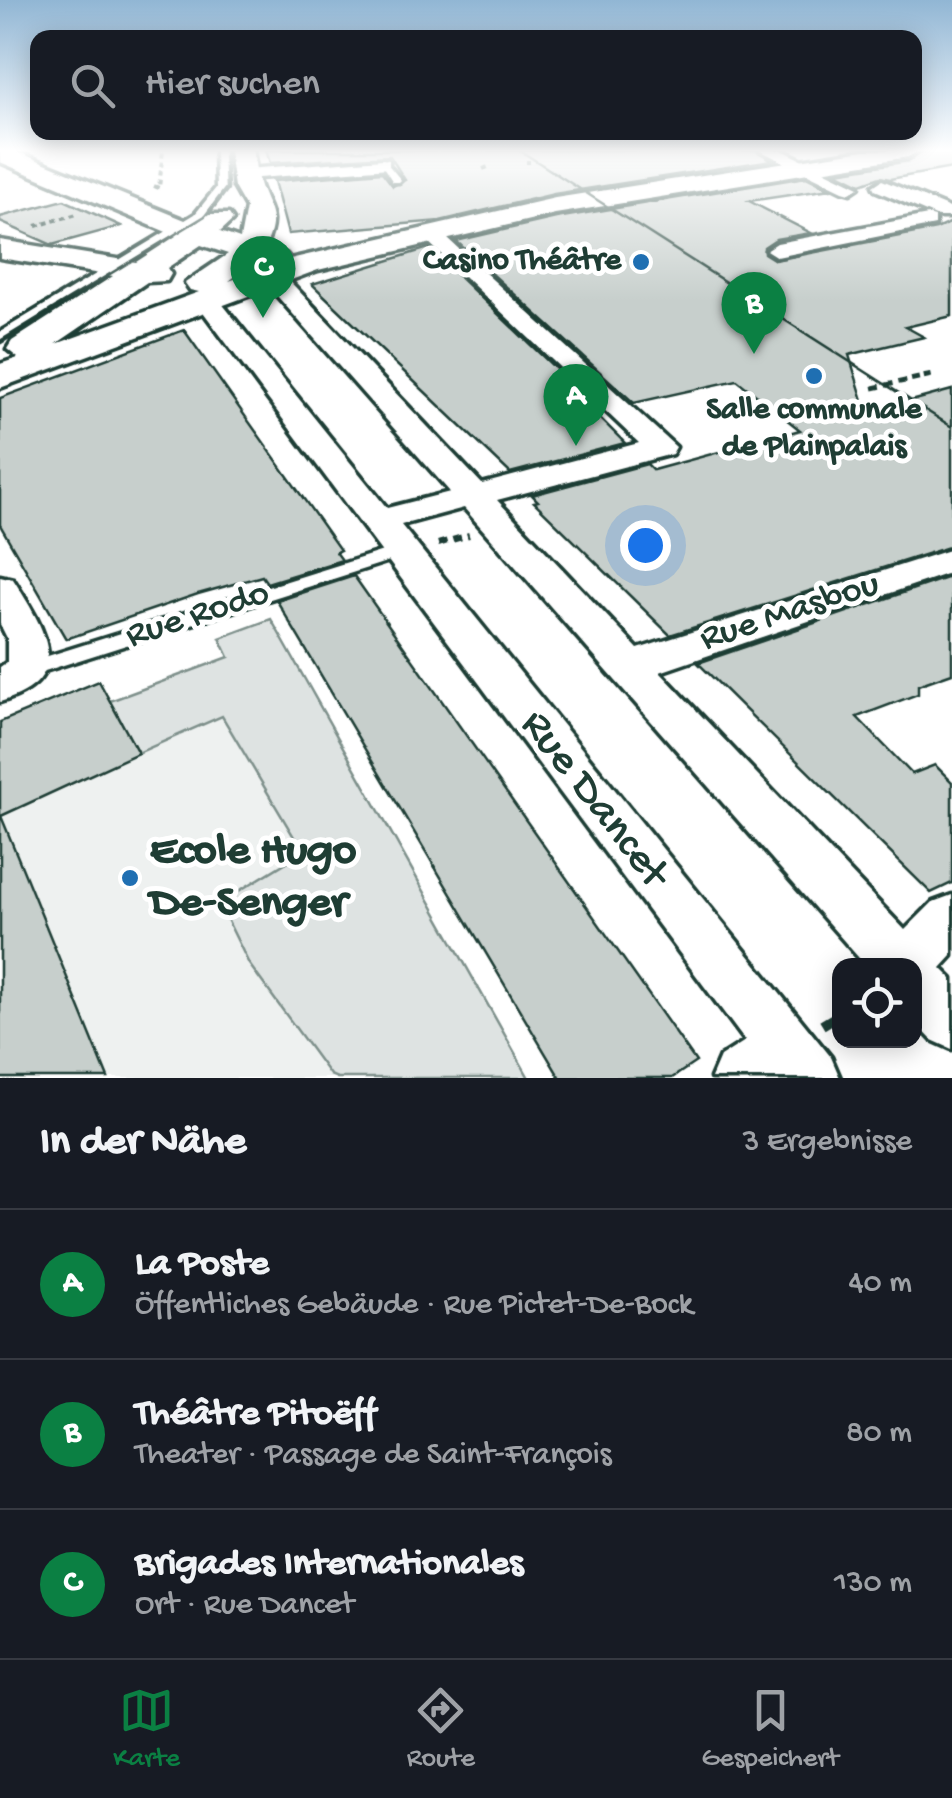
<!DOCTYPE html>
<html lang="de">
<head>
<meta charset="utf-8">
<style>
  :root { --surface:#171b24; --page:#242831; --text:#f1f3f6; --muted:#9ea1a6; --line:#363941; --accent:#0b8043 }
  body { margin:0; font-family:"Gochi Hand",sans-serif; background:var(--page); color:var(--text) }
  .controls { position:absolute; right:30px; bottom:30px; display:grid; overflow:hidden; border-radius:20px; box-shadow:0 5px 25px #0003 }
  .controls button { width:90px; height:90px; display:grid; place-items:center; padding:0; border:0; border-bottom:2px solid var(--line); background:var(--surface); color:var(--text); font:50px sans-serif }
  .you { position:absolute; left:645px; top:545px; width:35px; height:35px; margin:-25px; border:8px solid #fff; border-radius:50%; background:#1a73e8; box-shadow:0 0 0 15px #1a73e833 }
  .badge { display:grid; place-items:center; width:65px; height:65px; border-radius:50%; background:var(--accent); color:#fff; font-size:32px; font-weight:700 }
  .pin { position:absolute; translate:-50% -82px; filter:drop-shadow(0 2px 5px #0008) }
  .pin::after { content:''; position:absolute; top:52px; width:35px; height:30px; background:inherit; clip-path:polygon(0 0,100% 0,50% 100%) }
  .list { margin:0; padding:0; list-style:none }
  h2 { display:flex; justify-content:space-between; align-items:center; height:130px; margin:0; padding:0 40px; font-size:42px }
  h2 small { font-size:32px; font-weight:400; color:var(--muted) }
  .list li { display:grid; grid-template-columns:65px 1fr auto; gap:30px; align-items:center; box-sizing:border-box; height:150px; padding:0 40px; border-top:2px solid var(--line) }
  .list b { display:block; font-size:38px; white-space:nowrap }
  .list p { margin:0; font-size:32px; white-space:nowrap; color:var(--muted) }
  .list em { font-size:32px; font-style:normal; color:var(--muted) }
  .icon { flex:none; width:55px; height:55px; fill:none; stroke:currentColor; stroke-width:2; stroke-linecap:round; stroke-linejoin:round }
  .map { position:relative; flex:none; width:952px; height:1078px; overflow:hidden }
  .search { position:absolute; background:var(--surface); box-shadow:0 5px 25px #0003; left:30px; right:30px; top:30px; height:110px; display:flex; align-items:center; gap:25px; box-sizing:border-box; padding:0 35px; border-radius:20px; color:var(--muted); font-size:38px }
  .sheet { height:580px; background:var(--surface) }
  nav { display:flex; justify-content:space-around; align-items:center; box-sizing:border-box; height:140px; border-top:2px solid var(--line); background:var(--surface); font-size:28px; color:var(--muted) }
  nav a { display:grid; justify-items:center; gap:5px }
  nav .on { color:var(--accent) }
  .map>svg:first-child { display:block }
  .built { fill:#eef1f0 }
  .green { fill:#dee3e2; stroke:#7e908b; stroke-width:2.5 }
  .building { fill:#c7cfcc; stroke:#1f3d34; stroke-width:2.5 }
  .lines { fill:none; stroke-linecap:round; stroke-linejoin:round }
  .lane-casing { stroke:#1f3d34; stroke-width:7 }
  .street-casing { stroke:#1f3d34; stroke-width:7 }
  .secondary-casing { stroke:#1f3d34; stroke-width:7 }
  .path-far3 { stroke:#1f3d34; stroke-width:4; stroke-dasharray:5 4; stroke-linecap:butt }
  .path-far2 { stroke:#1f3d34; stroke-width:5; stroke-dasharray:8 5; stroke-linecap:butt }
  .path-far1 { stroke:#1f3d34; stroke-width:6; stroke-dasharray:9 6; stroke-linecap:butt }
  .path { stroke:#1f3d34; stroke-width:10; stroke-dasharray:15 11; stroke-linecap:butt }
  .lane { fill:#fff; fill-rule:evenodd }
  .street { fill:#fff; fill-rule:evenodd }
  .secondary { fill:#fff; fill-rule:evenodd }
  .tram { stroke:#1f3d34; stroke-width:2.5 }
  .poi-dot { fill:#1f6fb2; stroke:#fff; stroke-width:4 }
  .labels { text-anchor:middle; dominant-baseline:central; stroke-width:10; stroke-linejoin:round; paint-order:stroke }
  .far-poi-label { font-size:32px; font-weight:bold; fill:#1f3d34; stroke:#fff; text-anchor:end }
  .street-label { font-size:38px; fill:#1f3d34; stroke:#fff }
  .near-street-label { font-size:45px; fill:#1f3d34; stroke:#fff }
  .near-poi-label { font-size:45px; font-weight:bold; fill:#1f3d34; stroke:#fff; text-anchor:start }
</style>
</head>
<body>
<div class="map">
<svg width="952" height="1078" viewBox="0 0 952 1078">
  <rect width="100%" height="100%" fill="#fff"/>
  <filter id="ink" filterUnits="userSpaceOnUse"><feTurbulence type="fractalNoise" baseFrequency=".01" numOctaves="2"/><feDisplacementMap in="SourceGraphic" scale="20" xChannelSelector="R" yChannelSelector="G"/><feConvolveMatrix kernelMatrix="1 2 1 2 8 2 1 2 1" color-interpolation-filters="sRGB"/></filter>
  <g filter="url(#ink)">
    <path class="built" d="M99 681 138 753 222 716 303 853 220 902 329 1075 337 1078H0V722Z"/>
    <path class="green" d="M271 619 529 1078H337L330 1075 249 964 219 903 303 852 222 716 138 753 110 701 229 657 220 638Z"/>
    <g class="building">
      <path d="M266 150H756L772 160 554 194 440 221 288 234 274 181 382 172 393 186 405 180 390 156 270 163Z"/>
      <path d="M923 150H952V168L890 179 880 177 861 184 837 172 909 161Z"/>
      <path d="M806 177 830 189 749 201 811 233 776 239 764 247V253L775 260 936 229 952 222V316L906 327 924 337 849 355 867 413 952 390V546L670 635 534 502 538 501 532 495 647 464 653 470 800 430 737 380 634 403 456 241 556 218Z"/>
      <path d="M64 200 121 226 52 245 0 222V217Z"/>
      <path d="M429 248 600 411 594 412 625 443 510 473 312 284Z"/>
      <path d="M184 330 340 550 336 552 342 560 267 583 262 576 198 594 66 639 0 525V398Z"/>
      <path d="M354 576 406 650 696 1062 672 1078H560L277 601Z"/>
      <path d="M952 576V673L918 685V694L857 717 912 774 935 765 952 782V883L931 893 698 663Z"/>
      <path d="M99 681 138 753 1 816 108 1078H0V722Z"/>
    </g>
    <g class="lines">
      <g class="lane-casing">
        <g id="lane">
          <path d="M215 150H223L226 188 203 218 0 341V332L195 214 216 188Z"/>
          <path d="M380 162H386L401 180 399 182H393Z"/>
          <path d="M399 546 405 548 408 552 405 556 26 677 19 675 16 670 19 665Z"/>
        </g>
      </g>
      <g class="street-casing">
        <g id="street">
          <path d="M759 150H782L859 187 850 193 843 191Z"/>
          <path d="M383 159 389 160V168L245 179 236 174 245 169Z"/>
          <path d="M882 180 952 209V217H938L875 190 873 186Z"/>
          <path d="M928 215 935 217V225L777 257 766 250 777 243Z"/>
          <path d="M430 227 437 229 676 447 672 454 497 500 638 649 952 549V572L660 672 905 930 933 902 952 895V956L941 968 952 979V1049L932 1040 914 1021V966H866L464 508 401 525 831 1057 840 1078H711L720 1057 745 1041 195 301 198 296H216L387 508 450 492 263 280 260 275 263 270H279L482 484 639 443 423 237 420 233Z"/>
          <path d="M0 576 13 579C44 628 78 679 0 702V667L7 662V638L0 624Z"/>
        </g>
      </g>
      <g class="secondary-casing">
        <path id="secondary" d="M0 150H13L195 224 209 214H229L233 220 220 232 240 239 246 208 234 187 229 150H253C255 161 256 173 259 183 268 212 280 214 265 247L286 254 290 259 555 198 864 150H920L908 157 555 214 318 270 0 388V364L18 358 7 349 12 341 113 276 0 258V240L136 262 176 236 0 162ZM201 245 228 254 185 283 190 290 199 292 56 344 147 282 167 281 171 274 167 268ZM253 263 268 267 229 281Z"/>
      </g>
      <g class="path-far3">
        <path d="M526 162H530"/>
        <path d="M483 169 488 167"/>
        <path d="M154 186 159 188 163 150"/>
        <path d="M36 226 77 214"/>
      </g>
      <path class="path-far2" d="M873 388 932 375"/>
      <path class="path-far1" d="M438 544 469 535"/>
      <path class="path" d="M822 1025 840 1014"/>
      <use href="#lane" class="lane"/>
      <use href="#street" class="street"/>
      <use href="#secondary" class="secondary"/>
      <g class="tram">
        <path d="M519 150 952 427"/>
        <path d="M0 341 205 216 226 188 224 150"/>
      </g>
    </g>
  </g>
  <linearGradient id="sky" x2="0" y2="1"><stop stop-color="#91b6d4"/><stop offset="0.5" stop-color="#fff"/><stop offset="1" stop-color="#fff" stop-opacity="0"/></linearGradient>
  <rect width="952" height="301" fill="url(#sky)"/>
  <g class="poi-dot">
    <circle cx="641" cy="262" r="10"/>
    <circle cx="814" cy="376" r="10"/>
    <circle cx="130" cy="878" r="10"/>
  </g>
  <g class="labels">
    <g class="far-poi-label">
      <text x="621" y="262">Casino Théâtre</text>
      <text x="814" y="411" text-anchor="middle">Salle communale<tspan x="814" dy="37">de Plainpalais</tspan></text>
    </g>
    <g class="street-label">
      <text transform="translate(790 613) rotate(-18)">Rue Masbou</text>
      <text transform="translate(198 616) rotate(-18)">Rue Rodo</text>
    </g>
    <g class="near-street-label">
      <text transform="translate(593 800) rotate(52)">Rue Dancet</text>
    </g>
    <g class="near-poi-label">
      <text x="150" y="852">Ecole Hugo<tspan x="150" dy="52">De-Senger</tspan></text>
    </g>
  </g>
</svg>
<div class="controls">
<button><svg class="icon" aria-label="locate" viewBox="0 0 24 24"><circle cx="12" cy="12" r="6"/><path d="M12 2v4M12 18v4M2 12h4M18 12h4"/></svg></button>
</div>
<div class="you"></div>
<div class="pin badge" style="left:576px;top:446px">A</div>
<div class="pin badge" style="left:754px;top:354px">B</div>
<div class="pin badge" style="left:263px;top:318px">C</div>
<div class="search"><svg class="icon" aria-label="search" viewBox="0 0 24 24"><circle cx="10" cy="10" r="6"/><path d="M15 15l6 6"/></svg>Hier suchen</div>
</div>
<section class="sheet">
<h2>In der Nähe<small>3 Ergebnisse</small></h2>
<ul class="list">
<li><span class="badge">A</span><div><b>La Poste</b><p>Öffentliches Gebäude · Rue Pictet-De-Bock</p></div><em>40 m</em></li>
<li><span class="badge">B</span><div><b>Théâtre Pitoëff</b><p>Theater · Passage de Saint-François</p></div><em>80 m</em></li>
<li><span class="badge">C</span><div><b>Brigades Internationales</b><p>Ort · Rue Dancet</p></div><em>130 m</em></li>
</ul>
</section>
<nav>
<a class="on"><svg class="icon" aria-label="map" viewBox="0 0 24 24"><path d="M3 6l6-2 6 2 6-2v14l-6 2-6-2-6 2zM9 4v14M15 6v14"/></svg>Karte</a>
<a><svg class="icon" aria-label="directions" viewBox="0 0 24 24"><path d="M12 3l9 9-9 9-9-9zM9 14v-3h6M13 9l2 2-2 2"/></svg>Route</a>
<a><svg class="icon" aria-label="saved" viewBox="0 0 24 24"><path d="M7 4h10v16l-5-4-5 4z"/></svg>Gespeichert</a>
</nav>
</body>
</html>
